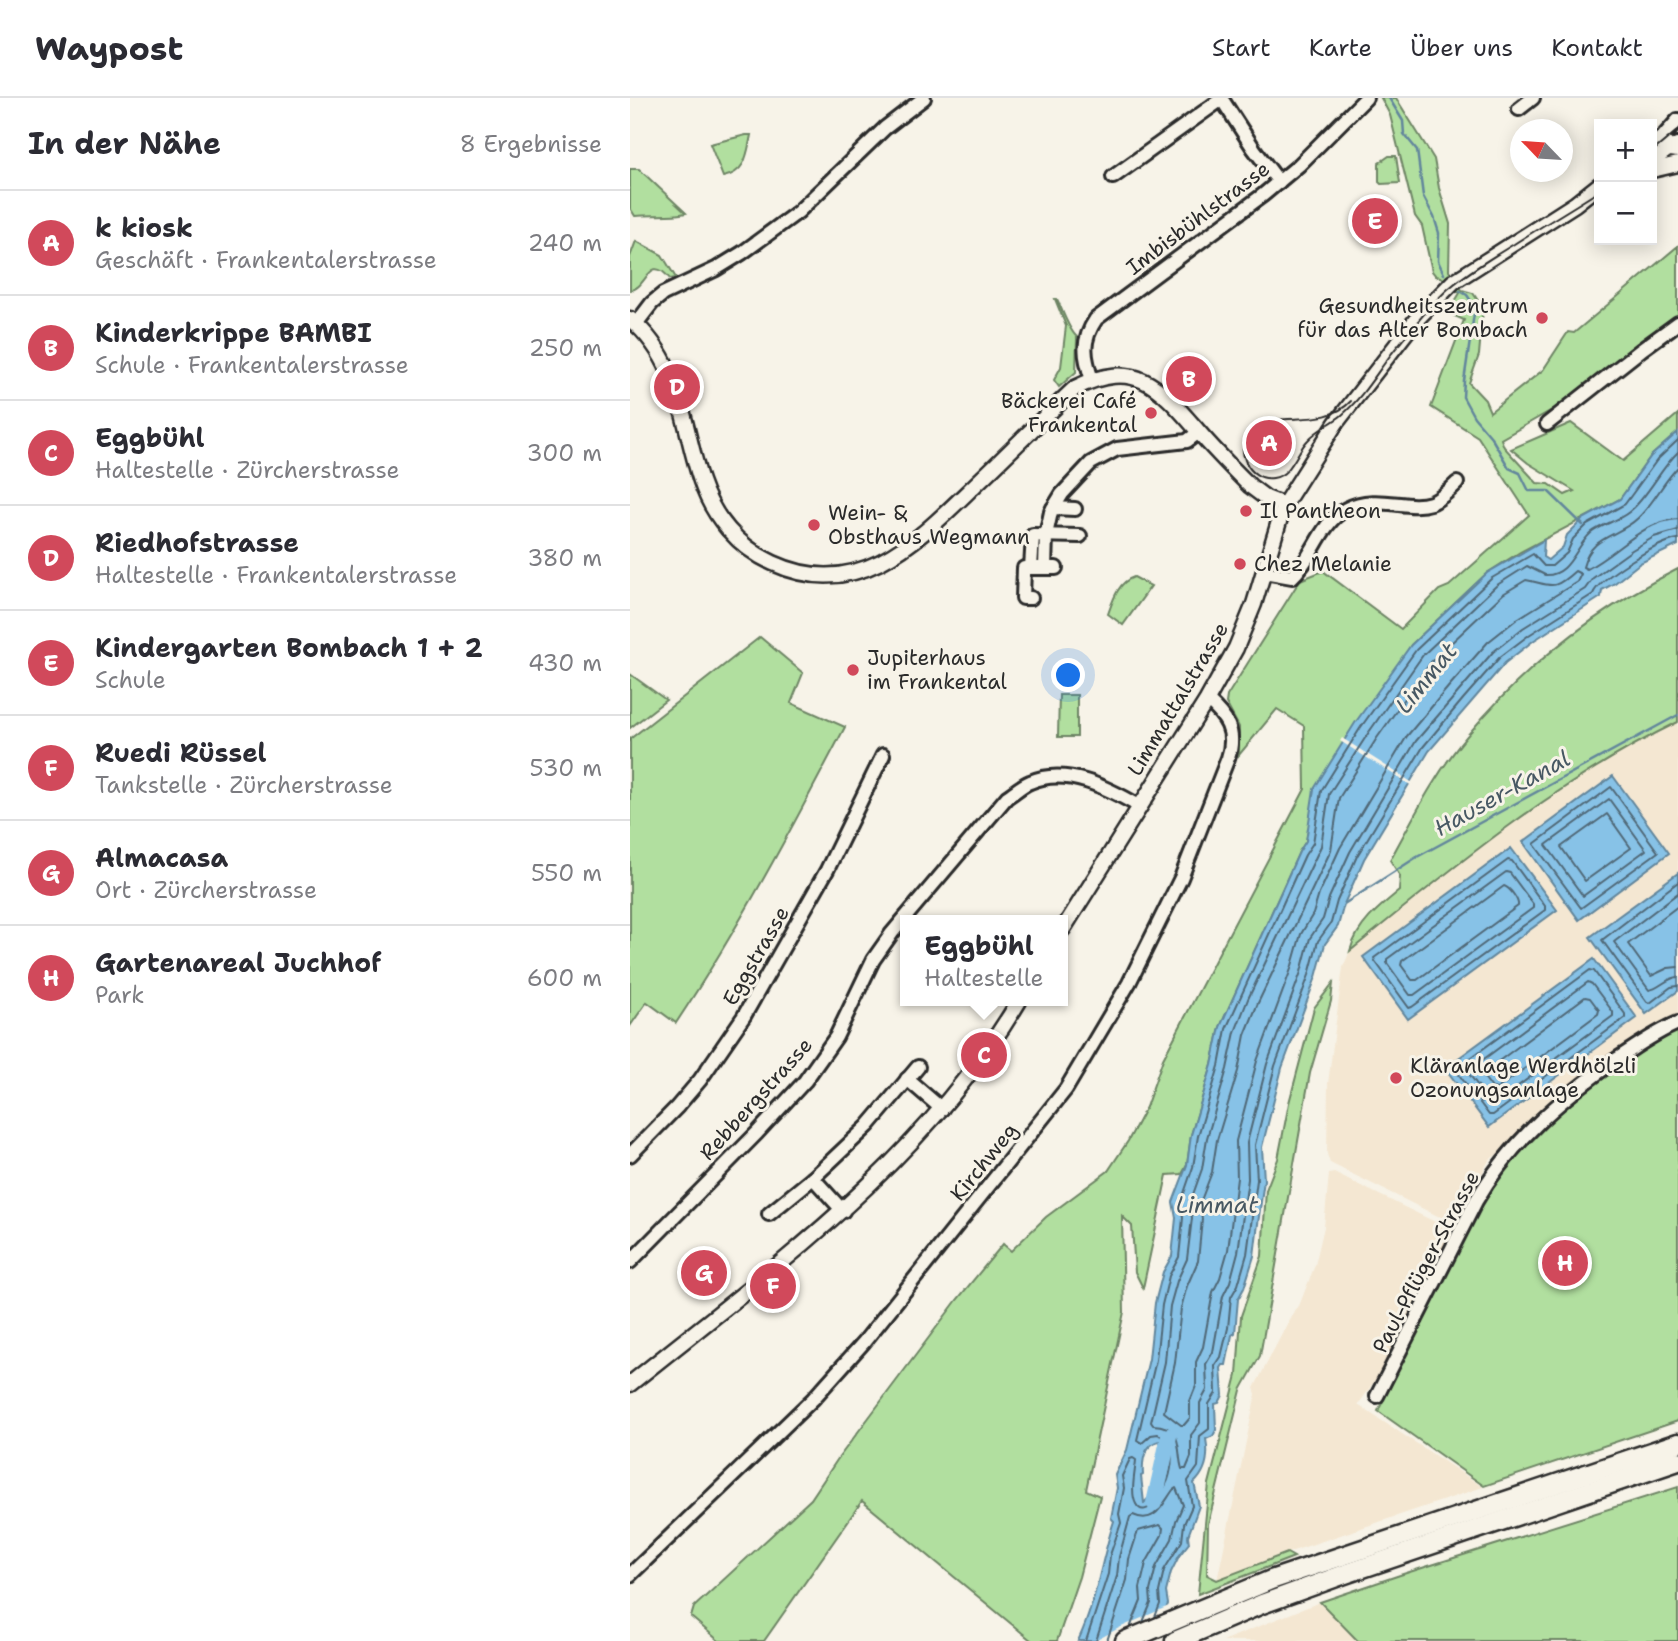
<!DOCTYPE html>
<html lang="de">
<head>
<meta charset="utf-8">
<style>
  :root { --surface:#fff; --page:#f2f2f3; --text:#2b2b33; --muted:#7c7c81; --line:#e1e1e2; --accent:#d1495b }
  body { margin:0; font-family:"Shantell Sans",sans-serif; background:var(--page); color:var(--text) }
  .controls { position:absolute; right:21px; top:21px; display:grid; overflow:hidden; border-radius:0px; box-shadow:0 4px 18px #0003 }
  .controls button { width:63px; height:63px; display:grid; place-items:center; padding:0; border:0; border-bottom:2px solid var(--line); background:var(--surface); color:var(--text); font:35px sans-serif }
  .compass { position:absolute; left:880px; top:21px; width:63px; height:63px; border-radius:50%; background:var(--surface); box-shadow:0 4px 18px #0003; rotate:295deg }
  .you { position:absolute; left:439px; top:578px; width:24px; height:24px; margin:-18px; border:5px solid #fff; border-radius:50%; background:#1a73e8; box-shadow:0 0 0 10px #1a73e833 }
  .badge { display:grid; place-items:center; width:46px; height:46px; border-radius:50%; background:var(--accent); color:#fff; font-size:23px; font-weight:700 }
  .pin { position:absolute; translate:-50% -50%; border:4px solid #fff; box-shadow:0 2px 7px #0006 }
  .popup { position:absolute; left:270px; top:817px; width:168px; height:91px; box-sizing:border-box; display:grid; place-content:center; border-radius:0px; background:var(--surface); filter:drop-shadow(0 2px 5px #0005); font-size:23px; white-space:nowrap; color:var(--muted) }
  .popup b { font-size:26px; color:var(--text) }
  .popup::after { content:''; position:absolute; left:50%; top:100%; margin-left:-14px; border:14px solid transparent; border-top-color:var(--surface) }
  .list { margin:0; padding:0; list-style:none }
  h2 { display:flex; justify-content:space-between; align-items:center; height:91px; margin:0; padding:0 28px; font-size:30px }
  h2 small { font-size:23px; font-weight:400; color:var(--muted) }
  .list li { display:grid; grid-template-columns:46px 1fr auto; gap:21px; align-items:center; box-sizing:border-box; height:105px; padding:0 28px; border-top:2px solid var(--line) }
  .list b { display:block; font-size:26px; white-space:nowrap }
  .list p { margin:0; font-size:23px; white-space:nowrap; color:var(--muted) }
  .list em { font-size:23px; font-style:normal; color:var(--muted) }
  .map { position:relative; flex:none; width:1048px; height:1543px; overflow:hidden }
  header { display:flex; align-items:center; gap:42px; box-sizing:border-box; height:98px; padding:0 35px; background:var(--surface); border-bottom:2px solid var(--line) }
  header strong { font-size:33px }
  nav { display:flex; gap:38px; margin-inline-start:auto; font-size:24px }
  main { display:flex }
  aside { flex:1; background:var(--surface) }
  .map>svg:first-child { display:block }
  .built { fill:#f4e7d2 }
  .green { fill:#b1df9f; stroke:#6e8565; stroke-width:2 }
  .water { fill:#87c2e7; stroke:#62869c; stroke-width:2; fill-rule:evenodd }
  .pier { fill:#f7f3e8 }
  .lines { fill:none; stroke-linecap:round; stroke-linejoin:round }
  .shore { stroke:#506776; stroke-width:2 }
  .stream { stroke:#62869c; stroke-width:2.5 }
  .river { stroke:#87c2e7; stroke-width:16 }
  .minor-casing { stroke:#2b2b2b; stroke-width:18 }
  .major-casing { stroke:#2b2b2b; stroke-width:19 }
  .highway-casing { stroke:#2b2b2b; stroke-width:23 }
  .minor { stroke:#f7f3e8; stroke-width:12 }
  .major { stroke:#f7f3e8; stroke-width:14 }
  .highway { stroke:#f7f3e8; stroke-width:18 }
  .tram { stroke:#2b2b2b; stroke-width:2 }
  .poi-dot { fill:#d1495b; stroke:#f7f3e8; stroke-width:2.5 }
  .labels { text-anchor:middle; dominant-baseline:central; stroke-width:6; stroke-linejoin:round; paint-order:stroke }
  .street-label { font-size:21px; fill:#2b2b2b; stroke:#f7f3e8 }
  .poi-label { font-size:21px; fill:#2b2b2b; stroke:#f7f3e8; text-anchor:start }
  .water-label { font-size:23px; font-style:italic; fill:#475863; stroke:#f7f3e8 }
</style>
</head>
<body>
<header>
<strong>Waypost</strong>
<nav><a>Start</a><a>Karte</a><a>Über uns</a><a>Kontakt</a></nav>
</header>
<main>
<aside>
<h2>In der Nähe<small>8 Ergebnisse</small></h2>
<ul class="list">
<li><span class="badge">A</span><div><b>k kiosk</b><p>Geschäft · Frankentalerstrasse</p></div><em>240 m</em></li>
<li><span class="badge">B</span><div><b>Kinderkrippe BAMBI</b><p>Schule · Frankentalerstrasse</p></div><em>250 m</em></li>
<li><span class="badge">C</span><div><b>Eggbühl</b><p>Haltestelle · Zürcherstrasse</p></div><em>300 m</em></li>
<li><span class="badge">D</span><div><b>Riedhofstrasse</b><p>Haltestelle · Frankentalerstrasse</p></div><em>380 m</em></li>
<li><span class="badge">E</span><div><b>Kindergarten Bombach 1 + 2</b><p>Schule</p></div><em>430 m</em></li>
<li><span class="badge">F</span><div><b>Ruedi Rüssel</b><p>Tankstelle · Zürcherstrasse</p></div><em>530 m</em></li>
<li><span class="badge">G</span><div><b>Almacasa</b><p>Ort · Zürcherstrasse</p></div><em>550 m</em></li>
<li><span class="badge">H</span><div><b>Gartenareal Juchhof</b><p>Park</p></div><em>600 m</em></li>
</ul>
</aside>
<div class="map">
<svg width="1048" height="1543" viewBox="0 0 1048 1543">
  <rect width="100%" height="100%" fill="#f7f3e8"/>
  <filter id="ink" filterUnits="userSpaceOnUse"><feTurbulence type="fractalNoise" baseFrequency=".0143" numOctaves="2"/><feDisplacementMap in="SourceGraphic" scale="14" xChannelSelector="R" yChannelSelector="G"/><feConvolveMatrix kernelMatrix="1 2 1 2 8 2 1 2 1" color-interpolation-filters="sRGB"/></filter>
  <g filter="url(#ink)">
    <g class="built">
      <path d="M1048 624V917L938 987 872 1053 859 1062 826 1127 700 1065 697 1056 698 986 713 869 720 853 849 748 976 662Z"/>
      <path d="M704 1075 824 1133 757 1265 728 1307 853 1389 657 1455 587 1483 626 1296 624 1290 665 1211 669 1208 685 1167 694 1129 699 1076Z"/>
      <path d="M690 1504 728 1543H592Z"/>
    </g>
    <g class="green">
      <path d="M751 0H766L804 61 809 90 820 126 819 173 832 192 843 195 853 210 849 257 839 285 855 302 860 314 913 272 938 234 944 235 1048 148V217L927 309 871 341 874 349 907 385 919 386 935 397 944 393 898 365 881 351 941 325 993 363 1048 316V334L1021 358 990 401 890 454 857 475 781 547 681 718 676 743 669 754 590 929 582 967 561 1037 557 1067 552 1076 537 1077 513 1190 505 1174 502 1128 492 1118 494 1214 456 1392 470 1398 449 1479 427 1543H402L232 1403 134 1543H89L61 1519 64 1509 181 1401 207 1362 327 1202 373 1146 381 1153 416 1119 478 1073 498 1043 516 1009 533 961 675 691 674 628 647 611 609 657V629L596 605 597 598 670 482 693 473 771 531 809 492 819 488 899 417 848 339 801 309 834 222 818 215 830 195 811 179 806 178 802 173 792 128 785 118 760 17Z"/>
      <path d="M116 37H121C117 56 116 75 93 79L80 46Z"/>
      <path d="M759 58H766L770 85 751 86 749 84V65Z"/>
      <path d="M0 71H9L56 115C39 119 23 116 5 118L0 110Z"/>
      <path d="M6 143 32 157 46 180 40 181C19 154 17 191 0 192V159Z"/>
      <path d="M425 201H427C432 211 439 233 447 239L446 274 429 289 424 282 431 269 436 228Z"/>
      <path d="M1048 471V624C927 683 823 769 720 853 727 827 748 810 769 793L770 778 760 762C783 720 805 676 836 639 894 569 966 512 1048 471Z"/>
      <path d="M504 479 521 488 493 527 478 516C483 502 488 484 504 479Z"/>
      <path d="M130 539 173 575 161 605 215 629C162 730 109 830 46 925L17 904 0 928V641Z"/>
      <path d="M0 576 36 602 0 630Z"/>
      <path d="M429 597H447V639H428Z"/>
      <path d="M703 885 701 903 680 975 630 1258 611 1292 578 1426 577 1477 587 1482 657 1455 664 1459 568 1496 579 1386 607 1277 611 1218 632 1158 636 1092 648 1061 659 1005 684 910Z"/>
      <path d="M1048 930V1323L854 1388 748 1313 859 1091 890 1050 928 1013 998 959Z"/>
      <path d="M1048 1389V1543H728L690 1504 770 1477Z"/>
    </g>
    <g class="water">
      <path d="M1048 334V447L1010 465 985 485 972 492 971 499 903 543 875 565 799 653 734 761 714 806 708 828 695 846 686 879 652 970 632 1049 634 1082 627 1133 624 1158 614 1190 608 1201 605 1235 602 1237 596 1267H593L591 1270 593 1297 589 1305 585 1306 586 1332 583 1338 576 1341C579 1357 577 1373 564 1385L569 1408 558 1438 559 1445 549 1458 541 1474 536 1494 538 1506 522 1543H448C466 1505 471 1463 484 1423L481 1420 487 1390 485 1377 497 1352 519 1261 525 1205 533 1174 542 1158 546 1120 543 1104 557 1067 561 1037 582 967 590 929 669 754 676 743 684 691 725 625 781 547 857 475 914 442 913 459 918 462 933 449 937 437 953 421 990 401 1021 358ZM529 1343 534 1348C535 1371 530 1389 514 1405L511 1378 513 1377C512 1363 514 1347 529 1343Z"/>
      <path d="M983 678 1039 755 949 822 893 744Z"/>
      <path d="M881 750 927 812 778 921 733 859Z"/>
      <path d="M1048 775V893L1016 916 960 839Z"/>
      <path d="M964 861 1007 920 859 1029 815 970Z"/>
    </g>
    <g class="pier">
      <path d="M712 640 783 685 782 688 710 643Z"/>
      <path d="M541 1507 526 1543H465L489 1530Z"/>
    </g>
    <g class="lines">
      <g class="shore">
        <path d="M1048 354C1030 371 1018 399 999 414 988 423 972 426 961 435 945 449 940 478 915 477L897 468 867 487 793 557 739 634 699 696 691 748 618 901 605 934 597 971 577 1040 572 1071 560 1105 562 1120 557 1161 547 1183 540 1208 535 1264 521 1324 523 1327C555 1328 546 1352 552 1371H556L561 1359V1337L570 1325V1305L577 1292 576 1266 583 1254 593 1198 600 1184 608 1154 618 1081 617 1045 637 966 671 874 680 840 693 821 699 800 720 754 786 643 863 554 893 530 955 491 963 480 1002 452 1024 439 1048 432"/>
        <path d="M1048 369C1033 384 1024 405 1008 420 987 440 962 436 953 469L957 471C987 456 1012 423 1048 421"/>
        <path d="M945 473 951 476 947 484 887 521 858 544 820 587 777 638 710 750 689 796 683 816 671 836 661 871 627 963 606 1043 607 1080 598 1152 590 1180 583 1194 573 1249 566 1264V1288L560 1303V1320L554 1327H551L534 1314 545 1265 551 1210 557 1188 568 1163 572 1121 570 1105 582 1074 587 1042 608 973 615 937 628 905 701 752 709 700 747 640 801 564 873 496 896 482C922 487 922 494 945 473Z"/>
        <path d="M981 689 1028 754 951 810 904 746Z"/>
        <path d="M979 701 1016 752 953 798 916 747Z"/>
        <path d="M977 716 1001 750 955 783 931 749Z"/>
        <path d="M878 762 882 763 915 808V812L782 909 779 910 745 863 744 860Z"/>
        <path d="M876 774 880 775 903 806V810L784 897H780L757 865V861Z"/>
        <path d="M1048 784 972 842 1017 904 1020 905 1041 889 1048 888"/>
        <path d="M874 788C880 790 889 802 888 808L787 882H782L771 867 772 863Z"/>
        <path d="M1048 795 984 844 1019 892C1029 891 1036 880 1048 879"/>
        <path d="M1048 808 998 846 1021 878 1038 870 1048 869"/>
        <path d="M960 872 964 873 995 916V920L863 1017H859L827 974V970Z"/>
        <path d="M958 884 962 886 983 914V918L865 1005H861L839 976V972Z"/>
        <path d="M955 899 960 900 969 912 968 916 867 991 862 990 853 978 854 974Z"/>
        <path d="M525 1519 530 1506 529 1494 534 1472 552 1443 554 1426 562 1408 558 1383 568 1369 570 1338 579 1331V1306L586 1295 585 1268 591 1259 598 1230 601 1199 608 1187 617 1156 627 1082 625 1047 645 968 679 877 688 843 701 825 707 803 727 758 793 649 834 600 870 559 899 537 963 496C969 480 1029 443 1048 441"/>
        <path d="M456 1543 478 1476 480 1457 491 1425 489 1416 494 1390 492 1378 500 1361 503 1360 506 1362C505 1375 500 1395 506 1406 516 1425 535 1390 538 1382 542 1370 543 1356 539 1344L528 1336 521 1337 512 1345 507 1342 526 1262 532 1207 539 1178 549 1159 553 1120 551 1104 563 1069 568 1038 589 968 596 931 675 757 683 745 691 693 731 629 786 552 862 480 903 456 914 468H922L937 455 943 441 957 427 995 406 1027 362 1048 342"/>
        <path d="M466 1543 487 1478 489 1459 500 1419 503 1417C525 1427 532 1407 543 1392L546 1390 553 1407 546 1423 542 1441 526 1469 520 1493 521 1505 513 1524"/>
        <path d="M477 1543 497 1482 499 1461 508 1433 530 1427 533 1430 532 1437 516 1465 510 1490 511 1503 500 1530"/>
      </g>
      <g class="stream">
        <path d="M759 0 773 23 774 36 787 52 793 98 804 119 809 135 808 163 814 176"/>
        <path d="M830 193 837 197 845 209 834 283 833 299 844 319 861 339 879 370 890 375 899 393H918L953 427"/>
        <path d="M714 806 787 759 1048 617"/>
      </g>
      <path class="river" d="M524 1405 539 1338"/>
      <g class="minor-casing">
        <g id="minor">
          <path d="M889 11 903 0"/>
          <path d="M1031 41 1048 22"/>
          <path d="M1022 64 1047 46"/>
          <path d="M483 79 589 3H593L624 51 649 84"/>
          <path d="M6 226 22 205 33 196 86 171 112 155 168 114 255 30 294 0"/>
          <path d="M462 282C454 258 451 243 466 221L633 97 669 67 736 0"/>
          <path d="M917 326 1011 252 1048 225"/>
          <path d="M423 410 445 411"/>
          <path d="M401 470 403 437 450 438"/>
          <path d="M415 470 416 437 421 414 432 396 461 365 487 351 557 343 569 334"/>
          <path d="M634 474 662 479C684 459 689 426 716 411 747 395 776 413 801 405 811 401 820 392 827 385"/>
          <path d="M401 500H393L394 470H426"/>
          <path d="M277 981 312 1011"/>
          <path d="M0 1057 47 1009 70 982 114 918 197 772 253 657"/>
          <path d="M183 1080 213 1113"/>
          <path d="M139 1116 183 1080 238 1028 288 969"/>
          <path d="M0 1164 127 1035 175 983 206 939 243 862 262 835 377 699C385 694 392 687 400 684 436 668 478 690 509 708"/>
          <path d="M747 1298 846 1103C880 1044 932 1000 987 961 1007 948 1026 934 1048 925"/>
          <path d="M0 1477 183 1301 234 1244 436 991 499 885 551 780 598 660C607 633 596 619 577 602"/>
        </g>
      </g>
      <g class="major-casing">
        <g id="major">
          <path d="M1022 49 1031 41 1040 51 1048 52"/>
          <path d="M1022 72 1048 66"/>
          <path d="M0 221C51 263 52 326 71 383 83 419 108 449 143 465 229 505 288 442 345 387 379 355 411 322 445 290 506 260 529 288 568 333 584 352 602 370 620 388L636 400 654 407"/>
          <path d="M433 831 577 602 606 550 624 506 654 407 706 325 785 223 823 184 945 106 969 87"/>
          <path d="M0 1286C144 1170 292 1065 389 903"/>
        </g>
      </g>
      <g class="highway-casing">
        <g id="highway">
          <path d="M495 1543 641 1482 1048 1345"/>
          <path d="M545 1543 632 1506 715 1476 1048 1363"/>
        </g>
      </g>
      <use href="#minor" class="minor"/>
      <use href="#major" class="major"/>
      <use href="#highway" class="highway"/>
      <g class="tram">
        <path d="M1022 54 1048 32"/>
        <path d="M721 303C693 333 647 310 622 332 602 348 618 384 643 380 662 377 666 354 678 342 688 331 701 326 712 317 732 300 746 276 762 255 780 233 797 210 818 191 838 174 861 160 884 146 912 128 941 111 969 93"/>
      </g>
    </g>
  </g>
  <g class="poi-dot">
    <circle cx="912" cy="220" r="7"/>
    <circle cx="521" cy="315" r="7"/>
    <circle cx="616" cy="413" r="7"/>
    <circle cx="184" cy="427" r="7"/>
    <circle cx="610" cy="466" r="7"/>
    <circle cx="223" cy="572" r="7"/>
    <circle cx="766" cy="980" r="7"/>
  </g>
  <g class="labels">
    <g class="street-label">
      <text transform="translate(568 120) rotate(-37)">Imbisbühlstrasse</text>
      <text transform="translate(548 601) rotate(-59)">Limmattalstrasse</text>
      <text transform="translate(126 858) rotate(-60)">Eggstrasse</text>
      <text transform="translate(126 1001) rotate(-48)">Rebbergstrasse</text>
      <text transform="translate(354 1064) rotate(-51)">Kirchweg</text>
      <text transform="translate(796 1164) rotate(-62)">Paul-Pflüger-Strasse</text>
    </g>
    <g class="poi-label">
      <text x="898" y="208" text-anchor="end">Gesundheitszentrum<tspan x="898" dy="24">für das Alter Bombach</tspan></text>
      <text x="507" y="303" text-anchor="end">Bäckerei Café<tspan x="507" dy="24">Frankental</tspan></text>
      <text x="630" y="413">Il Pantheon</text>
      <text x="198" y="415">Wein- &amp;<tspan x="198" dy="24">Obsthaus Wegmann</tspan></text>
      <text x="624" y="466">Chez Melanie</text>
      <text x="237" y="560">Jupiterhaus<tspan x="237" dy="24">im Frankental</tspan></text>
      <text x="780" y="968">Kläranlage Werdhölzli<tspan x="780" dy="24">Ozonungsanlage</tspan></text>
    </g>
    <g class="water-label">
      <text transform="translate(796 580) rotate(-51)">Limmat</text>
      <text transform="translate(872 695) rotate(-29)">Hauser-Kanal</text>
      <text x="587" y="1107">Limmat</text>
    </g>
  </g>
</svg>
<div class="controls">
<button>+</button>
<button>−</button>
</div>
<svg class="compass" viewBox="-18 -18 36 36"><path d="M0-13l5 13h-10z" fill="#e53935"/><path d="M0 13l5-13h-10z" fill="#7c7c81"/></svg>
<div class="you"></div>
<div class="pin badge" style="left:639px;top:345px">A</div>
<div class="pin badge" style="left:559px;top:281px">B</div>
<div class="pin badge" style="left:354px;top:957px">C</div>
<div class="popup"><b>Eggbühl</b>Haltestelle</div>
<div class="pin badge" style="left:47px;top:289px">D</div>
<div class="pin badge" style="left:745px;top:123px">E</div>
<div class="pin badge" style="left:143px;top:1188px">F</div>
<div class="pin badge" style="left:74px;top:1175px">G</div>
<div class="pin badge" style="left:935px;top:1165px">H</div>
</div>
</main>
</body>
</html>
